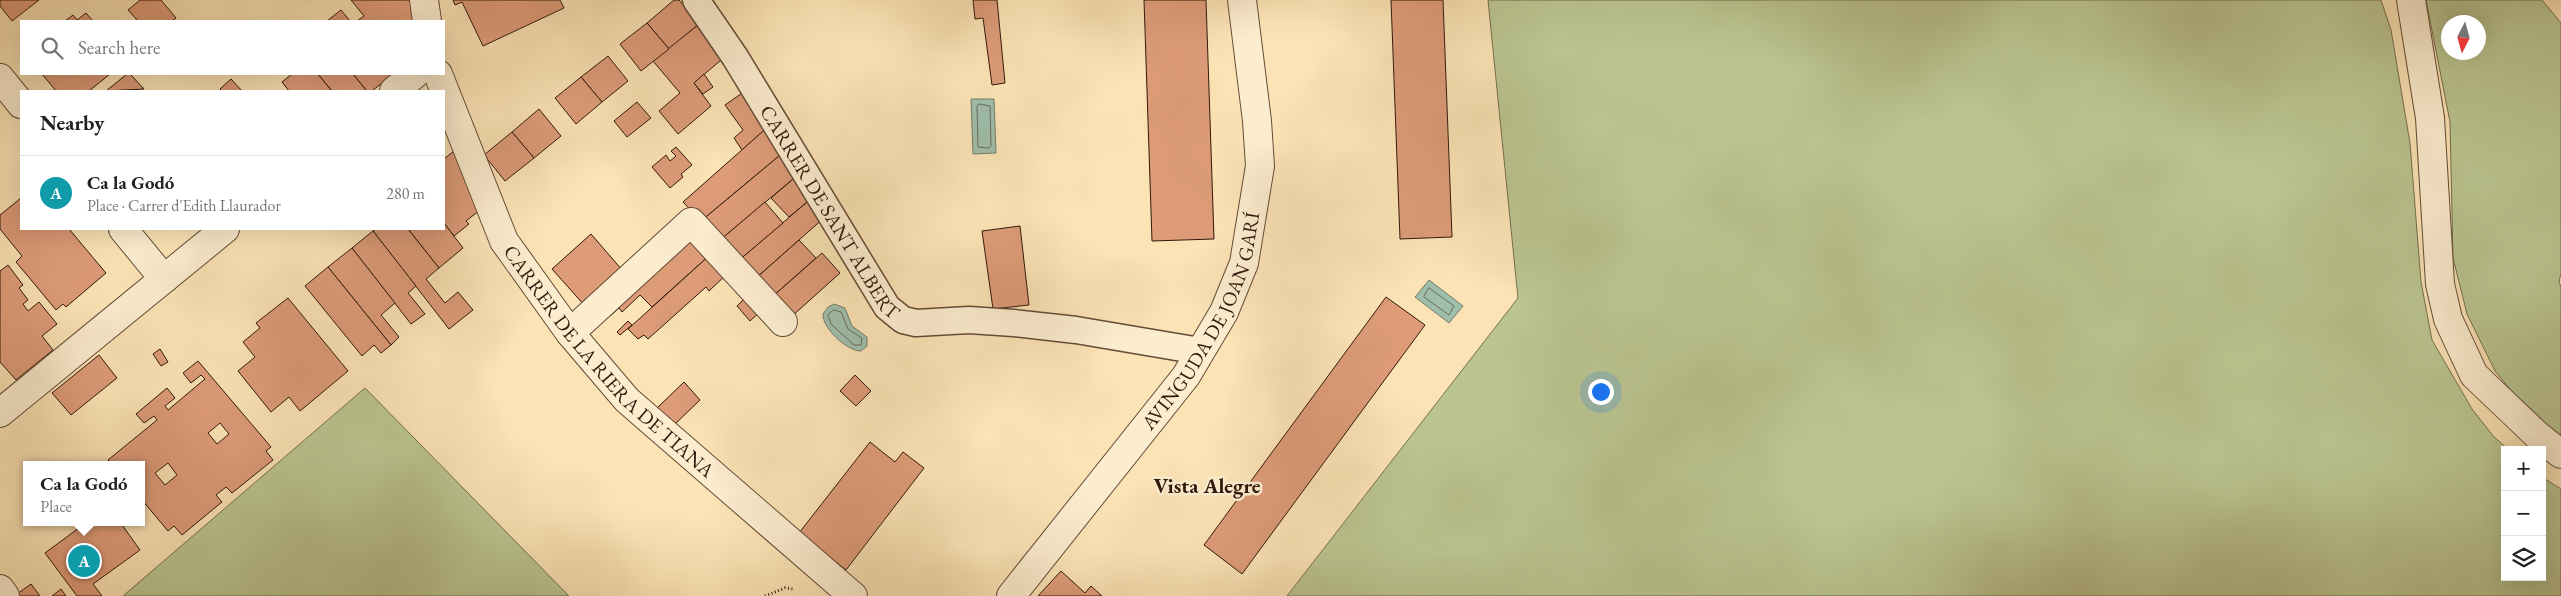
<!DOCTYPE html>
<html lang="en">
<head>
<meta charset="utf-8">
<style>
  :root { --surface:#fff; --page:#f2f2f2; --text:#202124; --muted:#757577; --line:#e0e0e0; --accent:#8f2418 }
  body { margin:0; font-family:"EB Garamond",serif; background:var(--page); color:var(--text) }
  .controls { position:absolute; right:15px; bottom:15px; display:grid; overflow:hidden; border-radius:0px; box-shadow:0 5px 20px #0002 }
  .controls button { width:45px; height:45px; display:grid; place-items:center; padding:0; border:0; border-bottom:1px solid var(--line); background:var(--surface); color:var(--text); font:25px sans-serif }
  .compass { position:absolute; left:2441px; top:15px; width:45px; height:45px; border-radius:50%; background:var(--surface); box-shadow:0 5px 20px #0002; rotate:186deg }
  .you { position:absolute; left:1600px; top:391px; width:18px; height:18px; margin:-12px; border:4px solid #fff; border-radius:50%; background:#1a73e8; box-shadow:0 0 0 8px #1a73e833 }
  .badge { display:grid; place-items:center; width:32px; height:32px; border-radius:50%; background:var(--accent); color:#fff; font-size:16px; font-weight:700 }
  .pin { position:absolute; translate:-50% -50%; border:2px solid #fff; box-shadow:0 1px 5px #0006 }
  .popup { position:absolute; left:23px; top:461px; width:122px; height:65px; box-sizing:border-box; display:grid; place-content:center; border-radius:0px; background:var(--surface); filter:drop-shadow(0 1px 4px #0005); font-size:16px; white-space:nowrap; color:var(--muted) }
  .popup b { font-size:19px; color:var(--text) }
  .popup::after { content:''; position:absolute; left:50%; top:100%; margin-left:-10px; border:10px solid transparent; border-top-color:var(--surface) }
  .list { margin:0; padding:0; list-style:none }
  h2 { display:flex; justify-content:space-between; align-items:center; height:65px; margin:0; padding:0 20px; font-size:21px }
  h2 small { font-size:16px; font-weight:400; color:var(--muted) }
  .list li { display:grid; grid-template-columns:32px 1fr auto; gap:15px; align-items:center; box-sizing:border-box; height:75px; padding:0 20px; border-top:1px solid var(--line) }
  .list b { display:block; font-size:19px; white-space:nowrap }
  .list p { margin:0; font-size:16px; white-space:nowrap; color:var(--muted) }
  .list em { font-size:16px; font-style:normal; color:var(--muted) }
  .icon { flex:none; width:28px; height:28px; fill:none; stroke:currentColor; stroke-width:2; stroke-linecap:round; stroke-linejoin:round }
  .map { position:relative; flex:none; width:2561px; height:596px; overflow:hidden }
  .search { position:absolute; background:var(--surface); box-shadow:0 5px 20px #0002; left:20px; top:20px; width:425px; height:55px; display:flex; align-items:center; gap:12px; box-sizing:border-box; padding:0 18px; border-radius:0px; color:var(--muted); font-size:19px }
  .panel { position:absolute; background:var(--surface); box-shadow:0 5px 20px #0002; left:20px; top:90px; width:425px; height:140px; border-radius:0px }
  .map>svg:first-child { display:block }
  .green { fill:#bac591; stroke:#756e4e; fill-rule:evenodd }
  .water { fill:#9fbeab; stroke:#737c6b }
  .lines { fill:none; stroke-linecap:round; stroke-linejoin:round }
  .shore { stroke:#686b5b; stroke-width:1 }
  .building { fill:#dd9b78; stroke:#30180b; fill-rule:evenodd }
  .pedestrian-casing { stroke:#634b36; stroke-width:29 }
  .minor-casing { stroke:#634b36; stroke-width:30 }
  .tertiary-casing { stroke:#634b36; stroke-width:30 }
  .path { stroke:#30180b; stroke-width:3; stroke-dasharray:1 2.5; stroke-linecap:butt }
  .pedestrian { stroke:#fcedcf; stroke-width:26 }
  .minor { stroke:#fcedcf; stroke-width:28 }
  .tertiary { stroke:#fcedcf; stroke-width:28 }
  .labels { text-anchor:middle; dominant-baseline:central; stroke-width:5; stroke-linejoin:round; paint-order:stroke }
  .street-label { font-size:20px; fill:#30180b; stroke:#fcedcf }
  .neighbourhood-label { font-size:21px; font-weight:bold; fill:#30180b; stroke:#fcedcf }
</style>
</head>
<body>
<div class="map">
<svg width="2561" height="596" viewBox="0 0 2561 596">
  <rect width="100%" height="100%" fill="#fbe3b5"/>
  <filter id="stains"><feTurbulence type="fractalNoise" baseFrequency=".004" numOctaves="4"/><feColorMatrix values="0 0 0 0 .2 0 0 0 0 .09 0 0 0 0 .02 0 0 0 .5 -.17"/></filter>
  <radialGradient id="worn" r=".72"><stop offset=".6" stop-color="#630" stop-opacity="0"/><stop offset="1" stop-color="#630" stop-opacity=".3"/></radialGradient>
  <g class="green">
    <path d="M1488 0H2381L2391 30 2410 143 2421 282 2432 340 2472 409 2494 437 2509 450H2505V577H2542V477L2561 489V596H1287L1518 298Z"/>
    <path d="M2426 0H2542L2561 23V273L2559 282 2561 287V438L2534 418 2495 371 2467 314 2453 258 2450 122ZM2448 22H2478V52H2448Z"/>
    <path d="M365 388 569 596H123Z"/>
  </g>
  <g class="water">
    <path d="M971 99H994L996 153 973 154Z"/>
    <path d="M1429 280 1463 306 1449 323 1415 297Z"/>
    <path d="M834 304 845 308 852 326 867 337V346L861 351C847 351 822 328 823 314L828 307Z"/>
  </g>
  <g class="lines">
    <g class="shore">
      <path d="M979 104 990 106 991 146 989 148 978 147 977 107Z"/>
      <path d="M1429 288 1454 306 1449 315 1424 297Z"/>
      <path d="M834 310 841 312 848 329 862 338 861 345H854L831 324 828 315Z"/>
    </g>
  </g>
  <g class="building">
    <path d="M0 0H39L12 21 0 6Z"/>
    <path d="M140 0H161L176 18 172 21H138L128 10Z"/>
    <path d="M351 0H411L414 21H357L364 16Z"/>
    <path d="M453 0H560L564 8 483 46 462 2 455 5Z"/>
    <path d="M674 0H679L699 24 669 49 647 23Z"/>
    <path d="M973 0H997L1005 83 992 85 983 18 975 19Z"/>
    <path d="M1144 0H1206L1214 239 1152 241Z"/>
    <path d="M1391 0H1443L1452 237 1400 239Z"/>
    <path d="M341 10 350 21H327Z"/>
    <path d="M86 13 93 21H65L73 15 77 20Z"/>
    <path d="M703 21 727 55 694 83 711 106 678 134 659 111 680 93 653 61Z"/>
    <path d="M647 23 669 49 641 71 620 44Z"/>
    <path d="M608 56 628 81 602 102 581 77Z"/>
    <path d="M42 74H110L89 91H56Z"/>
    <path d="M127 74H130L144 89 106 91Z"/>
    <path d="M292 74H318L332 91H289L282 82Z"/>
    <path d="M318 74H353L367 91H332Z"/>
    <path d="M353 74H393L372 91H367Z"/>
    <path d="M704 74 713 87 703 94 694 83Z"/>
    <path d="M581 77 602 102 576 124 555 98Z"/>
    <path d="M231 79 242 91H222L220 89Z"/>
    <path d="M748 89 770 125 742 150 734 138 743 130 725 105Z"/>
    <path d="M637 102 651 118 627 137 614 121Z"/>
    <path d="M539 109 561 136 534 158 512 132Z"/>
    <path d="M770 125 785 151 701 221 683 202Z"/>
    <path d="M512 132 534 158 505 181 484 155Z"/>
    <path d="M676 147 692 165 681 174 683 177 670 188 652 167 666 155 670 161 676 156 671 151Z"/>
    <path d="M455 150 480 210 466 221 469 224 454 236 444 223V159Z"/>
    <path d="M785 151 799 174 719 241 701 221Z"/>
    <path d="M799 174 813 197 789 217 771 198Z"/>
    <path d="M813 197 825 217 755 279 738 261Z"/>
    <path d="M21 198V229H69L106 273 66 307 63 304 56 310 27 275 16 262 22 256 0 229V215Z"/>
    <path d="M765 202 783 223 738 261 719 241Z"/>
    <path d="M444 223 463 248 439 268 408 229H444Z"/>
    <path d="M1020 226 1029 305 993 309 982 231Z"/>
    <path d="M376 229H408L439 268 426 279 445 303 458 292 473 310 449 329 373 231Z"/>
    <path d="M373 231 416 286 408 293 425 314 411 324 352 248Z"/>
    <path d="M591 234 623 271 585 306 552 269Z"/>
    <path d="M694 236 711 254 652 307 640 295 622 312 619 308 610 316 607 314Z"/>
    <path d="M799 240 816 258 772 297 755 279Z"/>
    <path d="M352 248 395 303 381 315 399 337 391 345 328 267Z"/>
    <path d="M822 253 840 273 790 318 772 297Z"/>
    <path d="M711 254 728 273 709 291 706 287 648 339 644 335 638 339 628 329Z"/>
    <path d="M8 265 23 285 19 288 28 300 23 304 28 311 39 302 57 324 42 336 53 350 16 380 0 362V271Z"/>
    <path d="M328 267 391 345 381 353 374 345 362 356 305 286Z"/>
    <path d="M748 295 762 310 750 321 737 306Z"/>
    <path d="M1386 297 1425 325 1242 574 1204 545Z"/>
    <path d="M288 298 348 371 300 411 289 397 271 412 238 371 255 357 243 342 260 328 256 323Z"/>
    <path d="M628 321 632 325 620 335 617 332Z"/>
    <path d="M160 349 168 362 161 366 153 354Z"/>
    <path d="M99 355 117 378 71 415 52 393Z"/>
    <path d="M198 361 271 447 266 451 273 460 232 493 226 487 216 495 222 502 182 535 174 526 168 531 142 500V465H112L108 460 157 420 154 416 144 423 136 414 167 388 175 398 165 406 168 410 205 379 201 375 191 383 183 373ZM220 423 229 434 217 444 208 433ZM168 463 177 475 165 485 155 473Z"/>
    <path d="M855 375 871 391 856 406 840 391Z"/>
    <path d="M684 382 700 400 673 426 656 409Z"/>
    <path d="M870 442 895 462 903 452 924 468 846 570 799 533Z"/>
    <path d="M87 522H120L140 550 93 584 102 596H77L45 553Z"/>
    <path d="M1061 571 1085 593 1091 586 1102 596H1038Z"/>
    <path d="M31 584 40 596H18L17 594Z"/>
    <path d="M61 589 66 596H52Z"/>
  </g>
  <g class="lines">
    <g class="pedestrian-casing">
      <g id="pedestrian">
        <path id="s1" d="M696 0 735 57 887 307 903 320 916 323 969 320 1014 323 1076 330 1200 351"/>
      </g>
    </g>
    <g class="minor-casing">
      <g id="minor">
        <path d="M424 0 427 21"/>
        <path id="s2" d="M438 74 504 241 570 333 627 400 853 596"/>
        <path d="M0 78 21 104"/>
        <path d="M394 91 415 74"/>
        <path d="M123 229 164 279"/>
        <path d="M570 333 691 222 783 322"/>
        <path d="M0 413 225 229"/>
        <path id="s3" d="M1011 596 1186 376 1224 312 1244 263 1260 166 1257 121 1242 0"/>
      </g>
    </g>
    <g class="tertiary-casing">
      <g id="tertiary">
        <path d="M2411 0 2430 118 2440 284 2448 319 2474 375 2537 435 2561 454"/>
        <path d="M0 589 5 596"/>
      </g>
    </g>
    <path class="path" d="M765 596 785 588 794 589"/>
    <use href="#pedestrian" class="pedestrian"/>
    <use href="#minor" class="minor"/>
    <use href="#tertiary" class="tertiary"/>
  </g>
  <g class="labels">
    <g class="street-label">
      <text stroke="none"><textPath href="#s1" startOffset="251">CARRER DE SANT ALBERT</textPath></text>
      <text stroke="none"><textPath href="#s3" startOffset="338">AVINGUDA DE JOAN GARÍ</textPath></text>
      <text stroke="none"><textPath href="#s2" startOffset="340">CARRER DE LA RIERA DE TIANA</textPath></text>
    </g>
    <g class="neighbourhood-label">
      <text x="1207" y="485">Vista Alegre</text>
    </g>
  </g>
  <rect width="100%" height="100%" filter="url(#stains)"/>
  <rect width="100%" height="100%" fill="url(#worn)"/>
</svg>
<div class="controls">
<button>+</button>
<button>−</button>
<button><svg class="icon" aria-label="layers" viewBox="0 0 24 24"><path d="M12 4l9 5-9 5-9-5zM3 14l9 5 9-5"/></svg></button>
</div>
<svg class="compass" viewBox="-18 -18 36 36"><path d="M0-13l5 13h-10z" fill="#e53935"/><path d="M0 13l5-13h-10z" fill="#757577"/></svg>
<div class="you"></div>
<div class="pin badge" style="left:84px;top:561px;background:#0f9aa8">A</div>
<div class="popup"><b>Ca la Godó</b>Place</div>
<div class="search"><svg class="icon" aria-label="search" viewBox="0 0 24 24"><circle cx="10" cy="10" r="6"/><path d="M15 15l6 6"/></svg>Search here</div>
<section class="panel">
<h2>Nearby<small></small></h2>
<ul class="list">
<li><span class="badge" style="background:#0f9aa8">A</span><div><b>Ca la Godó</b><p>Place · Carrer d'Edith Llaurador</p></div><em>280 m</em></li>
</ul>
</section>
</div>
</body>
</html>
